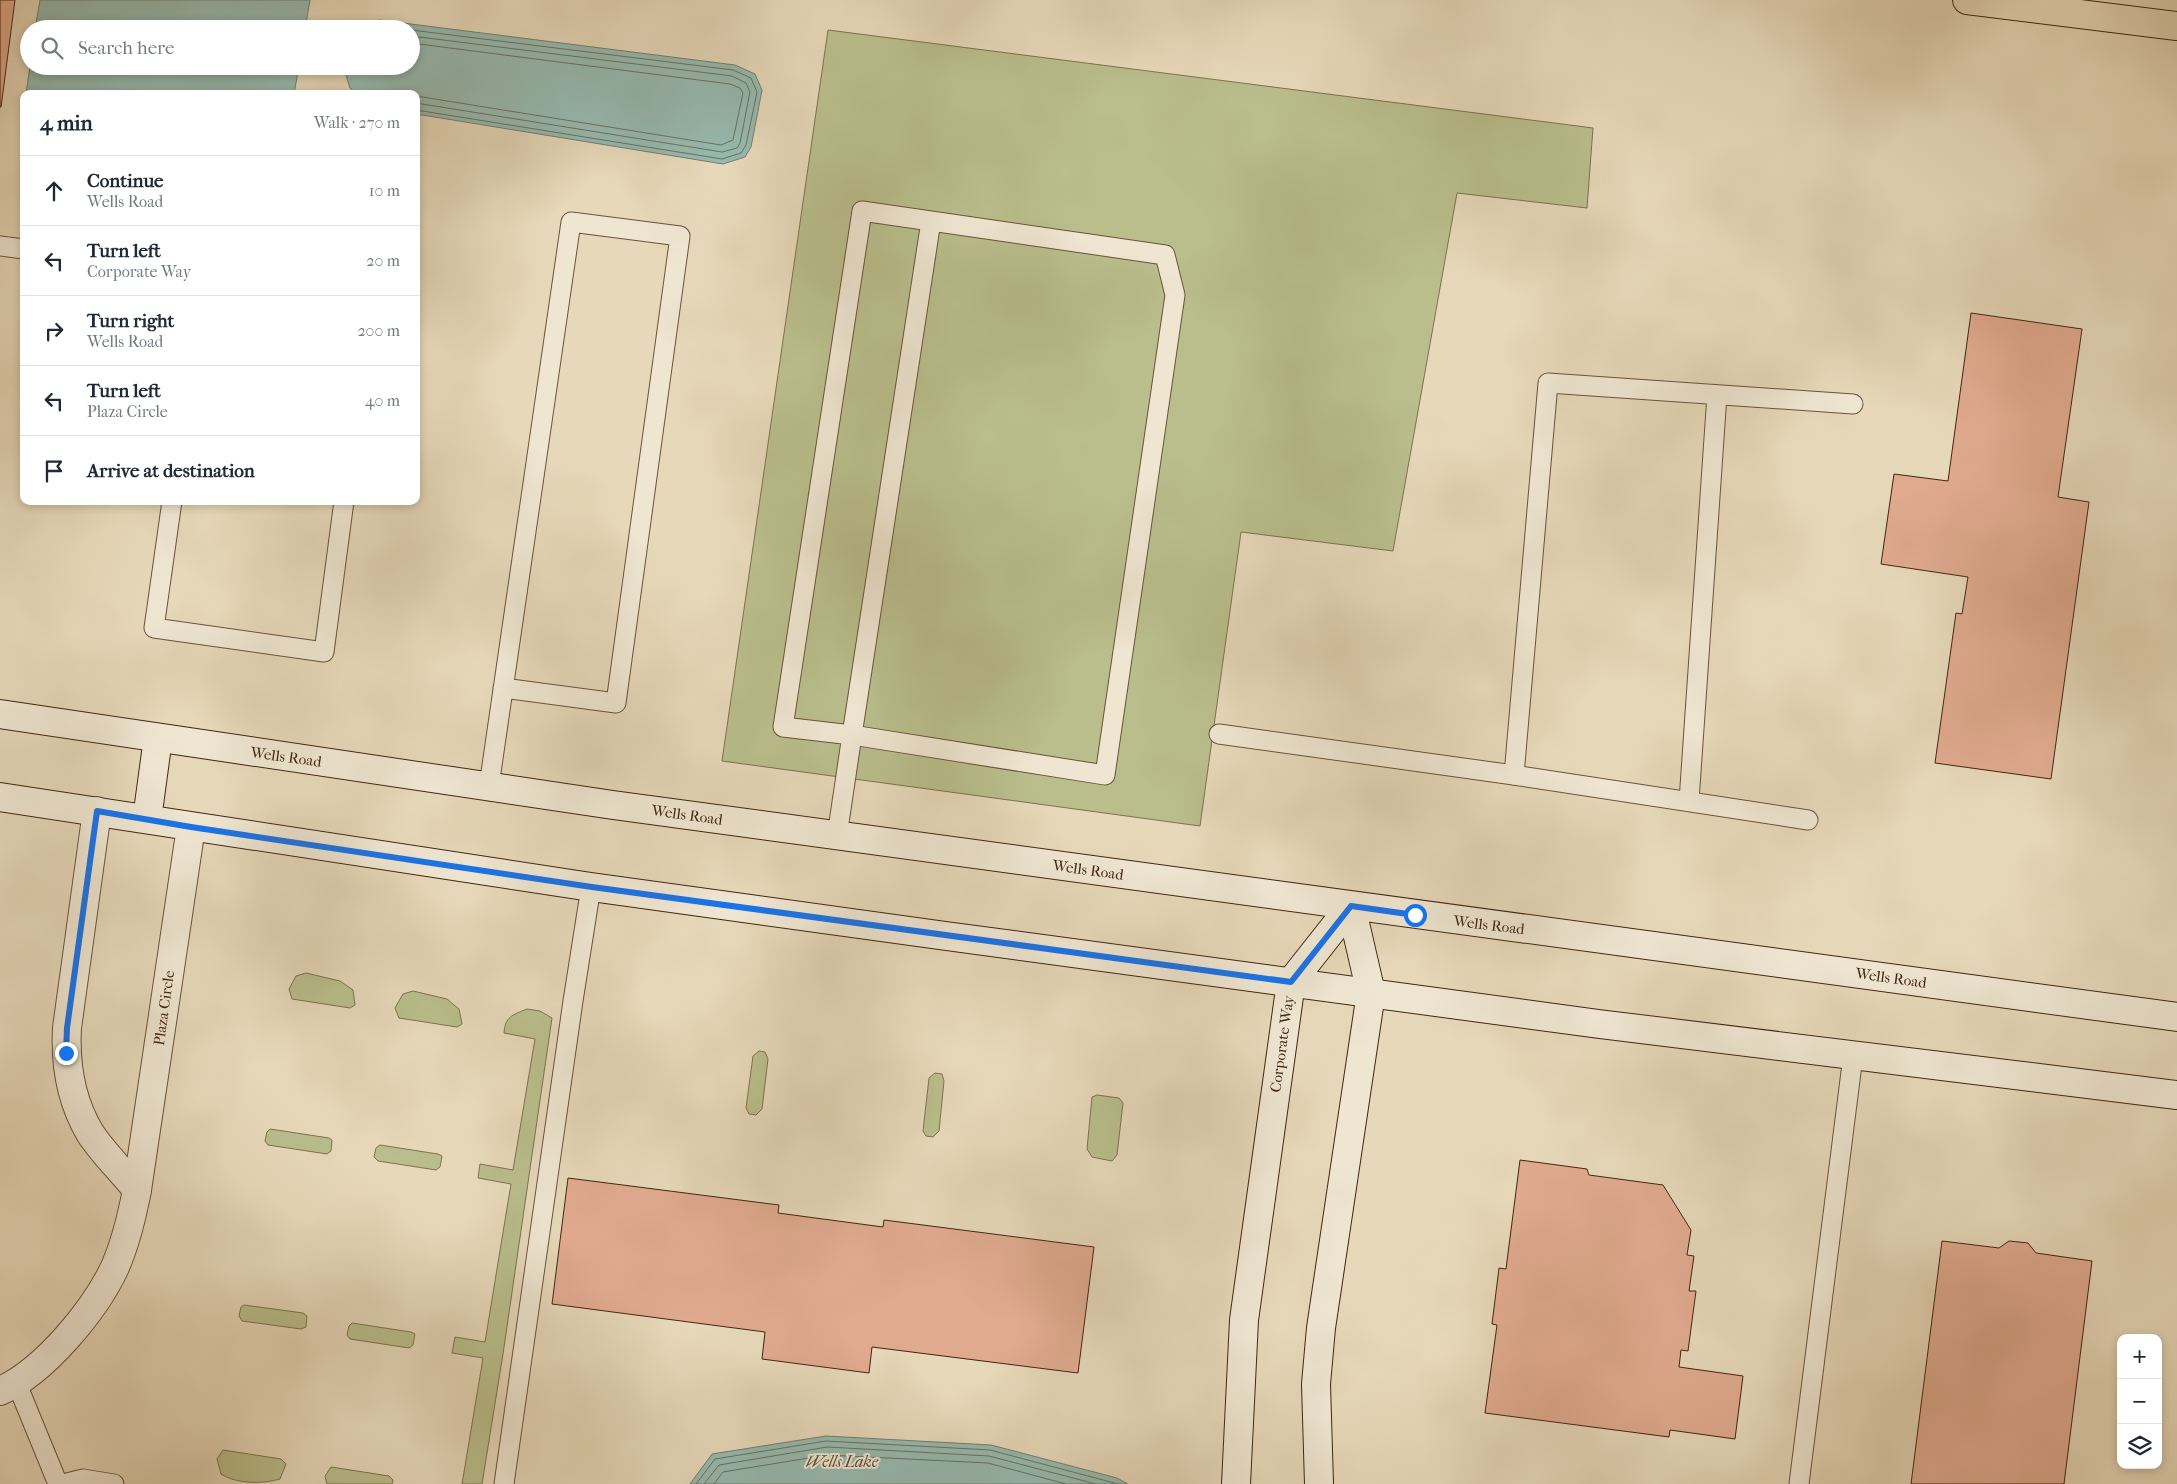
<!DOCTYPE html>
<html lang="en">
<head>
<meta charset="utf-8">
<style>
  :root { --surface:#fff; --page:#f2f2f3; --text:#1f2937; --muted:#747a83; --line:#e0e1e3 }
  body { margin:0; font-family:"IM FELL French Canon",serif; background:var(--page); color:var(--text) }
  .controls { position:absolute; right:15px; bottom:15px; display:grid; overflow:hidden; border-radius:10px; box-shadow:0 2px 8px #0003 }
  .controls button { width:45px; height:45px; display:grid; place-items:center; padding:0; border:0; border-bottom:1px solid var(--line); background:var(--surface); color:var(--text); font:25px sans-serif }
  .stop { position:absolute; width:15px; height:15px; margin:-11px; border:4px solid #1a73e8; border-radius:50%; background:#fff }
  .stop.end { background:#1a73e8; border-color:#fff; box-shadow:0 1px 5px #0008 }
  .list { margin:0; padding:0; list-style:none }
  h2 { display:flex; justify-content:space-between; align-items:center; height:65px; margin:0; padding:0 20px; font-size:21px }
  h2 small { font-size:16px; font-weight:400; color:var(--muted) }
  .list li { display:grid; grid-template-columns:32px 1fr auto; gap:15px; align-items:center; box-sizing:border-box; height:70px; padding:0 20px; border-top:1px solid var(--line) }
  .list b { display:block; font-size:19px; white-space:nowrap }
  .list p { margin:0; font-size:16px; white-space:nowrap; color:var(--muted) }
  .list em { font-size:16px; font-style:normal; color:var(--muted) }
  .icon { flex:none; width:28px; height:28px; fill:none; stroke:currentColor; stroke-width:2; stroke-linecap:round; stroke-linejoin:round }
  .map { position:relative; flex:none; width:2177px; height:1484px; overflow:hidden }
  .search { position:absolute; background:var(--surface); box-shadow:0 2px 8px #0003; left:20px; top:20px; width:400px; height:55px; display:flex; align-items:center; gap:12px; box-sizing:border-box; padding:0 18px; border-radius:28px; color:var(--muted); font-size:19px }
  .panel { position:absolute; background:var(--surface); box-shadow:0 2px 8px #0003; left:20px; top:90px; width:400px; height:415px; border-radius:10px }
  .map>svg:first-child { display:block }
  .green { fill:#b9be8c; stroke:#7e724e }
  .water { fill:#96bab0; stroke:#747e70 }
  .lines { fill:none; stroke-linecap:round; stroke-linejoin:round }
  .shore { stroke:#6c7060; stroke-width:1 }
  .building { fill:#e0aa8f; stroke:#42250f }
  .lane-casing { stroke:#6b523a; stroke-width:21 }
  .street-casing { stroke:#6b523a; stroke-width:30 }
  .secondary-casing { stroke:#42250f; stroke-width:30 }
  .highway-casing { stroke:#42250f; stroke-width:30 }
  .lane { stroke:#efe6d2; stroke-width:19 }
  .street { stroke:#efe6d2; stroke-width:28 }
  .secondary { stroke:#efe6d2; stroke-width:28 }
  .highway { stroke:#e6d8b9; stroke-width:28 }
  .route { stroke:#1a73e8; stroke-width:6 }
  .labels { text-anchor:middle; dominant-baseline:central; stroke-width:4; stroke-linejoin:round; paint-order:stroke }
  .street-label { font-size:15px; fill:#42250f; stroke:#efe6d2 }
  .water-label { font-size:16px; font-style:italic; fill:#574a37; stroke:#efe6d2 }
</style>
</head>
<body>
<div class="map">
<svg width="2177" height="1484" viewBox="0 0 2177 1484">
  <rect width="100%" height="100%" fill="#e6d8b9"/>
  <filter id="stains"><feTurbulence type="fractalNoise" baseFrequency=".004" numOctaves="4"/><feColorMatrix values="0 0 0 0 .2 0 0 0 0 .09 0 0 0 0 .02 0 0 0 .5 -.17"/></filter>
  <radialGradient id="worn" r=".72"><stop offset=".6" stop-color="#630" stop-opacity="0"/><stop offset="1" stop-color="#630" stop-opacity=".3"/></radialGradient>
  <g class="green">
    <path d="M828 30 1593 128 1587 208 1457 193 1393 551 1241 532 1200 826 722 761Z"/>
    <path d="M306 973 340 981 353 990 355 1005 350 1008 292 999 289 989 296 976Z"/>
    <path d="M413 991 447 999 459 1009 462 1024 457 1027 399 1018 395 1008 403 994Z"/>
    <path d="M527 1009 540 1011 552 1018 503 1354 482 1484H462L483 1358 452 1353 455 1337 485 1342 511 1184 478 1178 480 1164 513 1170 535 1039 504 1033C505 1017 512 1015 527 1009Z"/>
    <path d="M759 1051 765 1052 768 1059 762 1109 756 1115 749 1114 746 1108 753 1056Z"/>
    <path d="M935 1073 942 1074 944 1081 939 1131 933 1137 926 1136 923 1131 929 1078Z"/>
    <path d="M1097 1095 1119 1098 1123 1103 1117 1155 1112 1161 1092 1157 1087 1149 1092 1097Z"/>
    <path d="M270 1129 329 1138 332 1140 331 1151 327 1154 268 1145 265 1141 267 1132Z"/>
    <path d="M380 1145 438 1154 442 1156 440 1167 436 1170 378 1161 374 1157 376 1148Z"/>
    <path d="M244 1305 303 1313 307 1316 306 1327 301 1329 242 1321 239 1316 241 1307Z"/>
    <path d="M352 1323 411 1332 415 1334 413 1345 409 1348 350 1339 347 1335 349 1326Z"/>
    <path d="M223 1450 281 1459 286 1464 280 1479C263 1484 236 1484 221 1474L217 1459Z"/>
    <path d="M331 1467 389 1476 393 1480 392 1484H327L325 1476Z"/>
  </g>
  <g class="water">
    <path d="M40 0H310L305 29H35Z"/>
    <path d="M379 20 735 65 755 74 762 90 751 147 745 157 723 164 416 114V94H357L350 88 343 66H411V29H354L355 27Z"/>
    <path d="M30 66H299L294 94H26Z"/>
    <path d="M826 1436 991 1445 1117 1478 1128 1484H690L712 1454Z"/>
  </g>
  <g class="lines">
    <g class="shore">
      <path d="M411 30 733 70 751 78 757 92 746 145 741 153 722 159 416 110"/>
      <path d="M411 36 732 76 746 83 750 92 740 143 737 148 722 152 416 103"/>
      <path d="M411 43 730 84 740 88 743 93 733 140 721 145 416 96"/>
      <path d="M696 1484 715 1459 826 1441 990 1450 1118 1484"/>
      <path d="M704 1484 719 1465 827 1447 989 1456 1096 1484"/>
      <path d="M714 1484 723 1472 827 1455 988 1463 1066 1484"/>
    </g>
  </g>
  <g class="building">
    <path d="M0 0H15L1 107H0Z"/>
    <path d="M1971 313 2082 329 2058 497 2089 502 2051 779 1935 763 1956 613 1962 614 1968 577 1881 564 1894 474 1948 481Z"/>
    <path d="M1520 1160 1587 1169 1589 1175 1663 1185 1691 1230 1687 1255 1694 1256 1689 1291H1696L1688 1351 1681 1350 1679 1367 1743 1376 1735 1439 1670 1430 1669 1437 1485 1413 1497 1325 1492 1324 1499 1268 1506 1269Z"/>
    <path d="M568 1178 779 1205 778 1213 883 1227 884 1220 1094 1247 1078 1373 872 1347 869 1373 762 1359 765 1332 552 1304Z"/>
    <path d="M1942 1241 1999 1248 2009 1241 2028 1243 2036 1253 2092 1261 2064 1484H1911Z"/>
  </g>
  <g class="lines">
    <g class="lane-casing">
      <g id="lane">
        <path d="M0 246 24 249"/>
        <path d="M172 501 154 628 324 652 344 501"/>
        <path d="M1219 734 1514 775 1548 383 1853 404"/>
        <path d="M1514 775 1808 820"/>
        <path d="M489 786 571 222 680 236 616 703 503 688"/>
        <path d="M1689 801 1717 395"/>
        <path d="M837 836 852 735 1105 775 1175 295 1165 255 862 211 783 727 852 735 931 221"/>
        <path d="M17 1384 58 1484"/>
        <path d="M63 1484 83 1479 114 1484"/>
        <path d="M504 1484 573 1001 591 887"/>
        <path d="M1799 1484 1853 1056"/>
      </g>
    </g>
    <g class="street-casing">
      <g id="street">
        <path d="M97 811 67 1028C65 1065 71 1101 90 1133 103 1153 122 1171 137 1190"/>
        <path d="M0 1391C44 1372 95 1310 115 1267 126 1242 132 1216 137 1190L191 827"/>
      </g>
    </g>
    <g class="secondary-casing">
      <g id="secondary">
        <path d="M0 714 613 805 2177 1017"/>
        <path d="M0 797 591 887 946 936 1599 1024 2177 1095"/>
        <path d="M147 819 158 738"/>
        <path d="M1236 1484 1244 1320 1291 982 1351 906"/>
        <path d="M1319 1484 1316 1384 1321 1328 1371 993 1351 906"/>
      </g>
    </g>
    <g class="highway-casing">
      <path id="highway" d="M1967 0 2177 26"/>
    </g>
    <use href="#lane" class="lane"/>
    <use href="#street" class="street"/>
    <use href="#secondary" class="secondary"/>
    <use href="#highway" class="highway"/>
  </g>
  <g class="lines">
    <path class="route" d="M66 1053 67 1028 97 811 191 827 592 887 1291 982 1351 906 1415 915"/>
  </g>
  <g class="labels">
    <g class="street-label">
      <text transform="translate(286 757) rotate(8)">Wells Road</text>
      <text transform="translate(687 815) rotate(8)">Wells Road</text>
      <text transform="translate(1088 870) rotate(8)">Wells Road</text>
      <text transform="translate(1489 925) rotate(7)">Wells Road</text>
      <text transform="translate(1891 978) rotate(8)">Wells Road</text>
      <text transform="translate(164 1008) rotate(-82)">Plaza Circle</text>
      <text transform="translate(1282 1044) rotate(-82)">Corporate Way</text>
    </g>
    <g class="water-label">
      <text x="842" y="1461">Wells Lake</text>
    </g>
  </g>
  <rect width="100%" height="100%" filter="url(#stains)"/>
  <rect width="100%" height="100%" fill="url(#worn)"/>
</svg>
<div class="controls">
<button>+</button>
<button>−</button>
<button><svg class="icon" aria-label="layers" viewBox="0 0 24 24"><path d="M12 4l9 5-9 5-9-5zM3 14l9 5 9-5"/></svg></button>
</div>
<div class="stop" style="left:1415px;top:915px"></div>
<div class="stop end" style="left:66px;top:1053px"></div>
<div class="search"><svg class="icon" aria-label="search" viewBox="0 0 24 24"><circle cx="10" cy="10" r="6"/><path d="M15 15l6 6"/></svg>Search here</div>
<section class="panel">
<h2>4 min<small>Walk · 270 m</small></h2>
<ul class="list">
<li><svg class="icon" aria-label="ahead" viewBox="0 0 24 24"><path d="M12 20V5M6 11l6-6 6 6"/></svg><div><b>Continue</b><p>Wells Road</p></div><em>10 m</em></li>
<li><svg class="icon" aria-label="left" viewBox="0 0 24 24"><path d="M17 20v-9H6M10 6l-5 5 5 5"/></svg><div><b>Turn left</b><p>Corporate Way</p></div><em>20 m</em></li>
<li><svg class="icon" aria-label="right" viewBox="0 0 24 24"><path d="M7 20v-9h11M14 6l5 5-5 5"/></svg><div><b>Turn right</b><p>Wells Road</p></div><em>200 m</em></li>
<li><svg class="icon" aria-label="left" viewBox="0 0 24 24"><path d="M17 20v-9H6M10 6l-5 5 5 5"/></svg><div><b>Turn left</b><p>Plaza Circle</p></div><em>40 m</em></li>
<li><svg class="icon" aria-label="arrive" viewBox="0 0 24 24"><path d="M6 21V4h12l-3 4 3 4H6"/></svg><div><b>Arrive at destination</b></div></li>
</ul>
</section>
</div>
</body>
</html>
